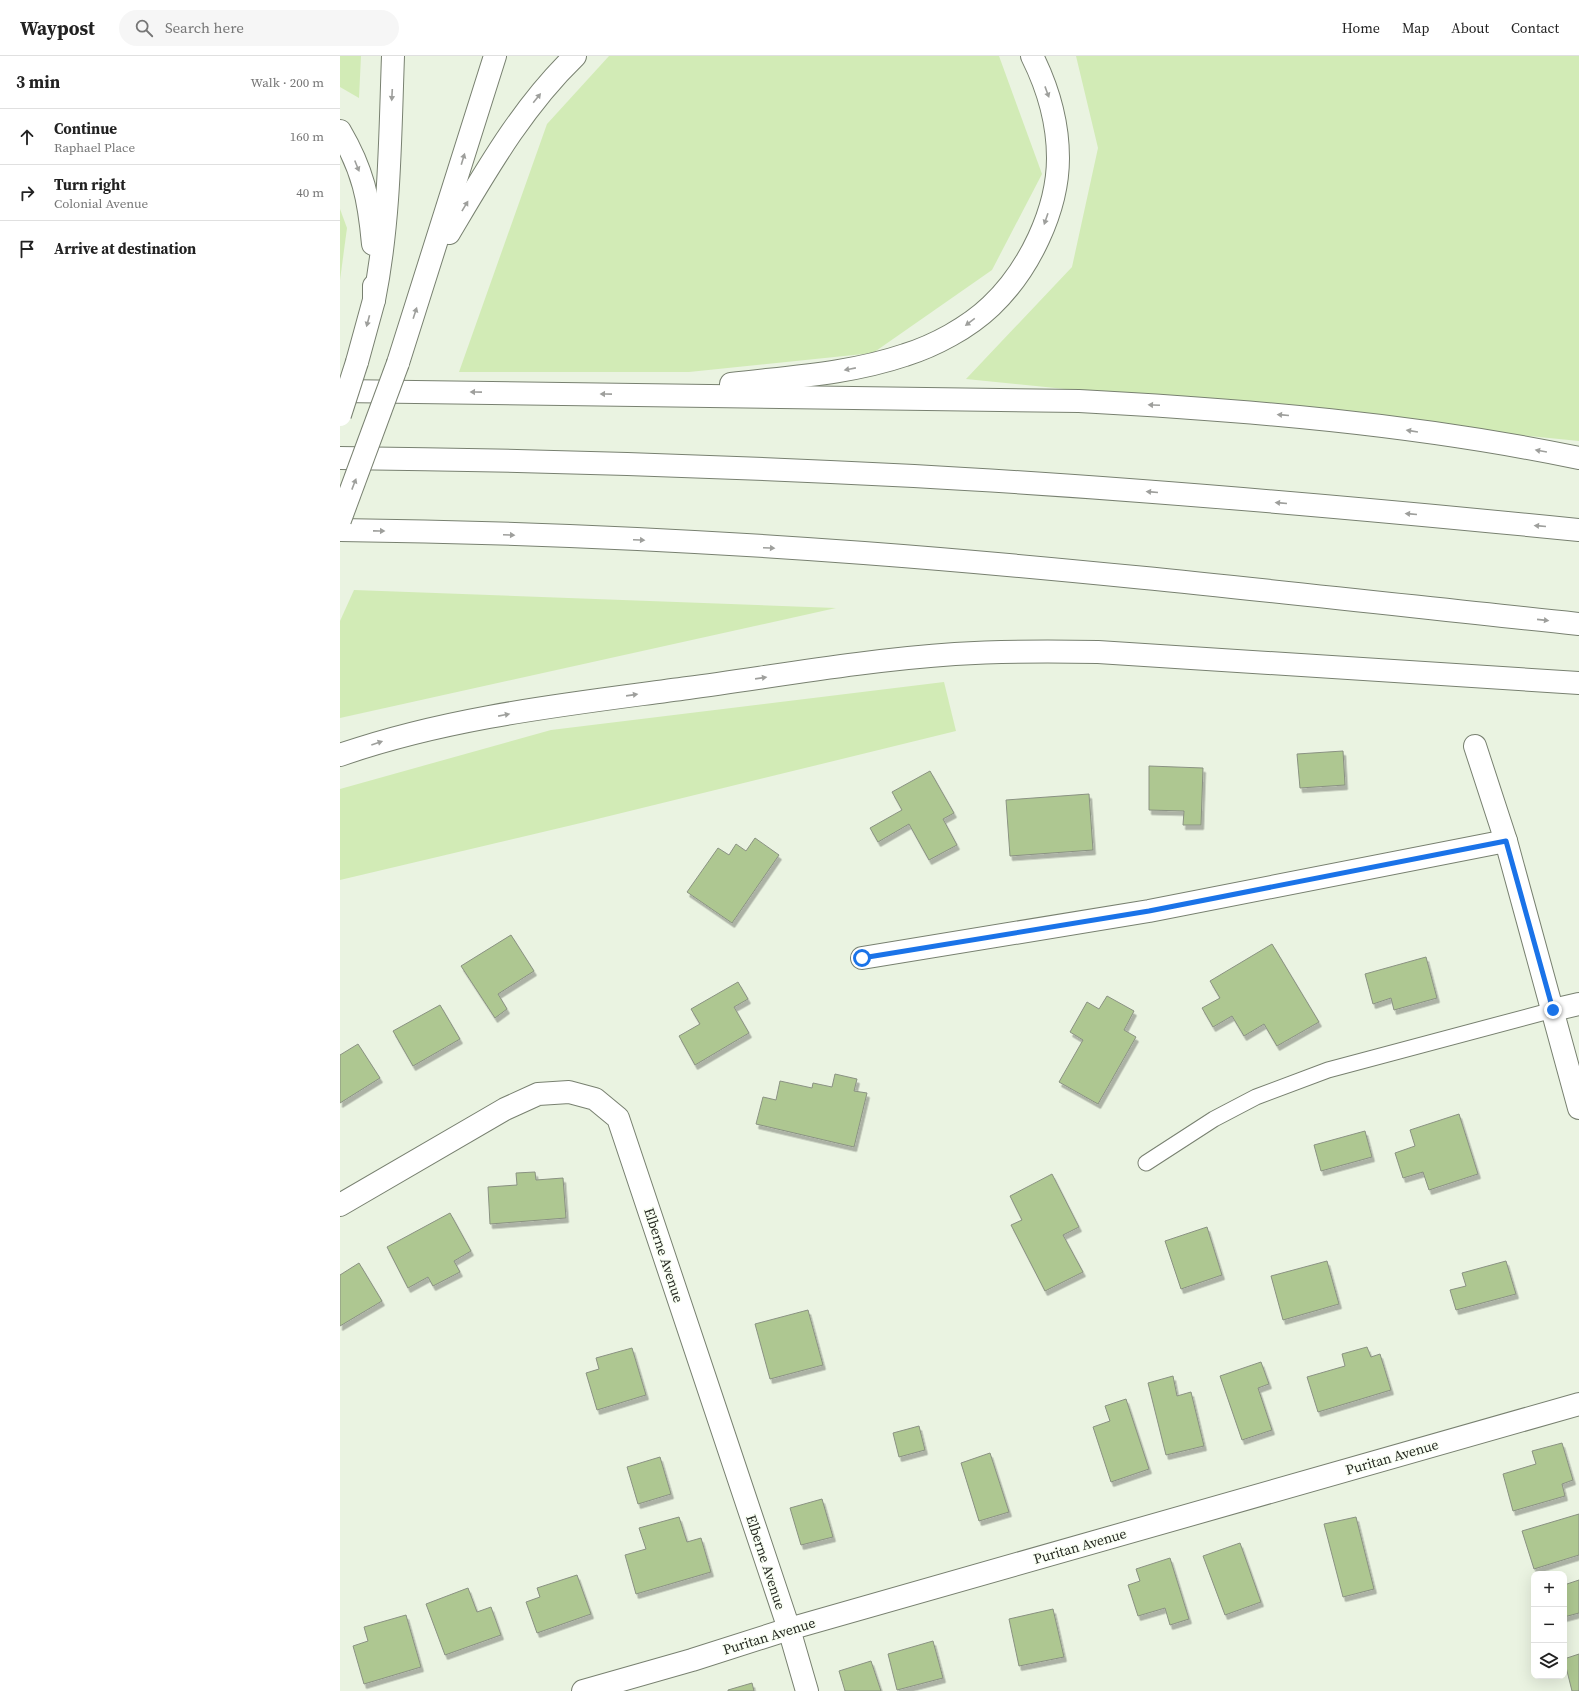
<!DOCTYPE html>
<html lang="en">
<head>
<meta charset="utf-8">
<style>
  :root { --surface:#fff; --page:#f6f6f6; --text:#222; --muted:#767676; --line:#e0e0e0 }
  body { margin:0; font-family:"Source Serif 4",serif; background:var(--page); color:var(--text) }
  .controls { position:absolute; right:12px; bottom:12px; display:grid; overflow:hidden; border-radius:8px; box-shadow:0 4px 16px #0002 }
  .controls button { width:36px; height:36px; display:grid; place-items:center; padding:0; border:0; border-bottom:1px solid var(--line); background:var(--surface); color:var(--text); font:20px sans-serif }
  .stop { position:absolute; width:12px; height:12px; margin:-9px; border:3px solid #1a73e8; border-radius:50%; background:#fff }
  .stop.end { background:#1a73e8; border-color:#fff; box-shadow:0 1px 4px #0008 }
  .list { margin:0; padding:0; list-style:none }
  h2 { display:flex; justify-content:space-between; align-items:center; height:52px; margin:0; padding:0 16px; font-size:17px }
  h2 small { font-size:13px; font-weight:400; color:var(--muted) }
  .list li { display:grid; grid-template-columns:26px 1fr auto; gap:12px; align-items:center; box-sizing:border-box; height:56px; padding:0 16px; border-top:1px solid var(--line) }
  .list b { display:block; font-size:15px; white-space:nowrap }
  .list p { margin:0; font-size:13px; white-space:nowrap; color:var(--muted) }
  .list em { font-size:13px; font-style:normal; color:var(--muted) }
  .icon { flex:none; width:22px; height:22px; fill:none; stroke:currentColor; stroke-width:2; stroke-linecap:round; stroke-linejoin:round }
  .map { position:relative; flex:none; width:1239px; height:1635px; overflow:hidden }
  header { display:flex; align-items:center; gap:24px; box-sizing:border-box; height:56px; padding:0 20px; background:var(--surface); border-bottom:1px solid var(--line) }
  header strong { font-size:19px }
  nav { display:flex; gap:22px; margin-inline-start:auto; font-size:14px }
  .search { width:280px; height:36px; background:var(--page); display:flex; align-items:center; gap:10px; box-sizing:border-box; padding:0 14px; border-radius:22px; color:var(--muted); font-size:15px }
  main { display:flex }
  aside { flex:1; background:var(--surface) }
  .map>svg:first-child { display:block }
  .green { fill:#d2ebb6 }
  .building { fill:#aec791; stroke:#8a9282; filter:url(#shadow) }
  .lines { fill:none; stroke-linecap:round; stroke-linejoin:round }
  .service-casing { stroke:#788070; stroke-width:17 }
  .minor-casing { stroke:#788070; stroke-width:24 }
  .motorway-casing { stroke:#788070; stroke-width:24 }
  .service { stroke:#fff; stroke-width:15 }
  .minor { stroke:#fff; stroke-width:22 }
  .motorway { stroke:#fff; stroke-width:22 }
  .motorway-bridge-casing { stroke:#788070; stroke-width:24; stroke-linecap:butt }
  .motorway-bridge { stroke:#fff; stroke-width:22 }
  .oneway { fill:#9e9f9c }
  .route { stroke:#1a73e8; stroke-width:5 }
  .labels { text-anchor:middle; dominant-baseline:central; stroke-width:3; stroke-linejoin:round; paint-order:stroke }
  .street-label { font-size:14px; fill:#272a23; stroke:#f9fff4 }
</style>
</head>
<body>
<header>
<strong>Waypost</strong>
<div class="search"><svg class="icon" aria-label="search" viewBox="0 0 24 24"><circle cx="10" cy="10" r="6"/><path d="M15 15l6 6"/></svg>Search here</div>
<nav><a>Home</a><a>Map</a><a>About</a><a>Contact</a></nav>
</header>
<main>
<aside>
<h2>3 min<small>Walk · 200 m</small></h2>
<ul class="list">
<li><svg class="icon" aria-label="ahead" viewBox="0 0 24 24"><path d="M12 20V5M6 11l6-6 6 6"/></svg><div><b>Continue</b><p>Raphael Place</p></div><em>160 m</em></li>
<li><svg class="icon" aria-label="right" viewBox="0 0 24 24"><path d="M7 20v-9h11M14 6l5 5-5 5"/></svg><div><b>Turn right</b><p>Colonial Avenue</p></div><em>40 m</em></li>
<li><svg class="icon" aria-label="arrive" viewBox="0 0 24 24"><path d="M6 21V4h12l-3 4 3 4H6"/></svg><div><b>Arrive at destination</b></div></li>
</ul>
</aside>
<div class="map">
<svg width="1239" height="1635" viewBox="0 0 1239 1635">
  <defs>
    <filter id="shadow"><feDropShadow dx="2.5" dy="4.5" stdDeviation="0" flood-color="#0004"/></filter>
  </defs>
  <rect width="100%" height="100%" fill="#eaf3e1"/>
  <g class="green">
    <path d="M0 0H21L19 42 0 31Z"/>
    <path d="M269 0H659L702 118 652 214 533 297 349 316H119L207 68Z"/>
    <path d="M736 0H1239V385L626 323 732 211 758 92Z"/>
    <path d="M0 153 7 172 0 224Z"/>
    <path d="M14 534 496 552 0 662V565Z"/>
    <path d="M604 626 616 675 245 766 0 824V733L211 674Z"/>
  </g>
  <g class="building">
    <path d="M1003 695 1005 729 960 732 957 698Z"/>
    <path d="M809 710 863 712 861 769H843L844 755 809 754Z"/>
    <path d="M590 715 614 757 603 763 617 789 589 804 569 768 538 786 530 772 562 754 552 736Z"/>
    <path d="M749 738 753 794 670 800 666 744Z"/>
    <path d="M415 782 439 799 392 867 347 836 378 792 389 799 396 788 406 795Z"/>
    <path d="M171 879 194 915 158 938 167 953 155 962 121 910Z"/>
    <path d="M932 888 979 966 937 990 924 968 904 980 892 960 873 971 862 952 880 942 870 925Z"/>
    <path d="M1086 901 1097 942 1054 954 1051 942 1033 948 1025 918Z"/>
    <path d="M398 926 408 943 394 951 409 977 355 1009 339 980 360 968 351 953Z"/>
    <path d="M767 940 794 955 784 974 796 981 758 1048 719 1026 743 984 730 976 747 946 759 953Z"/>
    <path d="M100 949 120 983 73 1010 53 975Z"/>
    <path d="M18 988 40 1022 0 1047V999Z"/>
    <path d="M495 1018 517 1023 514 1035 527 1037 514 1091 416 1068 423 1041 436 1044 440 1025 472 1032 473 1027 492 1031Z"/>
    <path d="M1119 1058 1138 1118 1089 1134 1083 1116 1063 1122 1055 1097 1075 1090 1070 1074Z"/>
    <path d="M1025 1075 1032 1101 981 1115 974 1089Z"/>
    <path d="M195 1116 196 1124 223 1122 226 1162 150 1168 148 1131 177 1129 176 1117Z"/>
    <path d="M712 1118 739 1171 723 1179 743 1216 705 1235 671 1169 682 1164 670 1140Z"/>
    <path d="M110 1157 131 1195 114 1205 120 1216 93 1230 88 1221 68 1232 47 1191Z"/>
    <path d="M867 1171 882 1219 841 1233 825 1185Z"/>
    <path d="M987 1205 999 1248 943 1264 931 1220Z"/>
    <path d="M1166 1205 1176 1238 1116 1254 1110 1234 1126 1230 1122 1217Z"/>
    <path d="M19 1207 42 1245 0 1270V1219Z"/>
    <path d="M468 1254 483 1309 430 1323 415 1268Z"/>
    <path d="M1027 1291 1031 1301 1040 1298 1051 1334 978 1356 967 1321 1005 1310 1002 1298Z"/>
    <path d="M292 1292 306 1339 257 1354 246 1317 259 1313 256 1302Z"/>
    <path d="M921 1306 929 1328 918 1332 932 1374 902 1384 880 1320Z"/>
    <path d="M833 1320 837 1340 851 1336 864 1390 826 1399 808 1327Z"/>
    <path d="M786 1343 809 1413 771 1426 753 1371 770 1365 765 1350Z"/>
    <path d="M579 1370 585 1394 559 1401 553 1377Z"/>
    <path d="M1222 1387 1233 1424 1222 1428 1225 1440 1173 1455 1163 1418 1196 1408 1192 1395Z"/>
    <path d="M650 1397 669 1456 639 1465 621 1407Z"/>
    <path d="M320 1401 331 1438 298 1448 287 1411Z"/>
    <path d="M482 1443 493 1481 461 1489 450 1452Z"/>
    <path d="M1239 1458V1499L1194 1513 1182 1475Z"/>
    <path d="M339 1461 347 1486 361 1482 371 1516 296 1538 285 1499 306 1493 299 1472Z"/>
    <path d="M1016 1461 1034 1533 1003 1541 984 1468Z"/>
    <path d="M900 1487 921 1546 885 1559 863 1500Z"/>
    <path d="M830 1502 849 1563 830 1569 825 1552 798 1560 788 1529 800 1525 796 1513Z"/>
    <path d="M237 1519 251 1558 197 1577 186 1546 200 1541 197 1532Z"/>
    <path d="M1239 1524V1557L1224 1561V1529Z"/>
    <path d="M128 1532 137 1556 151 1551 161 1579 105 1599 86 1548Z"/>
    <path d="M713 1553 724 1601 679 1610 669 1563Z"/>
    <path d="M66 1559 81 1611 24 1628 13 1590 28 1585 24 1571Z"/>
    <path d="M593 1585 603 1622 557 1634 548 1598Z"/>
    <path d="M1239 1598V1635H1232L1224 1603Z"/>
    <path d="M531 1605 541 1635H505L499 1615Z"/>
    <path d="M412 1627 414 1635H388V1634Z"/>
  </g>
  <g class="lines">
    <g class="service-casing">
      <path id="service" d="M806 1107 874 1063 916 1041 988 1014 1213 954"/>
    </g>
    <g class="minor-casing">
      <g id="minor">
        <path d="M1135 690 1166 785 1239 1052"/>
        <path d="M522 902 809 855 1166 785"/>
        <path d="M1213 954 1239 948"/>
        <path d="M0 1149 165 1053 198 1038 229 1036 255 1043 278 1062 449 1573 467 1635"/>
        <path d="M243 1635 352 1604 449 1573 1239 1348"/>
      </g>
    </g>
    <g class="motorway-casing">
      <g id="motorway">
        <path d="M0 75C23 114 29 143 33 188"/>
        <path d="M109 177C146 115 182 51 235 0"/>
        <path d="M34 244C50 164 50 82 53 0"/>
        <path d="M17 306 34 244V230"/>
        <path d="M58 307 155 0"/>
        <path d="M391 328C449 321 509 318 565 299 594 290 628 272 651 250 689 214 718 154 718 102 718 65 708 32 692 0"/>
        <path d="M0 335 739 345C907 354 1075 368 1239 402"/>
        <path d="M0 402C191 404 383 410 574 420 796 432 1018 452 1239 474"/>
        <path d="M0 474C175 476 350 484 524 497 763 515 1001 543 1239 568"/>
        <path d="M0 699C112 660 231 648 348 632 436 620 526 604 615 598 663 595 710 595 758 596L1239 627"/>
      </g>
    </g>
    <use href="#service" class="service"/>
    <use href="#minor" class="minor"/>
    <use href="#motorway" class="motorway"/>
    <g class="motorway-bridge-casing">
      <g id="motorway-bridge">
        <path d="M0 359 17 306"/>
        <path d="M0 464 58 307"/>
      </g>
    </g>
    <use href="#motorway-bridge" class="motorway-bridge"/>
  </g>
  <defs><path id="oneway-solid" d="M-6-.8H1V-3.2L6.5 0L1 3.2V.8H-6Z"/></defs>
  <g class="oneway">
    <use href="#oneway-solid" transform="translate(707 36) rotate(70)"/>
    <use href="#oneway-solid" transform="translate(52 39) rotate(93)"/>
    <use href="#oneway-solid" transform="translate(197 42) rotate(-51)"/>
    <use href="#oneway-solid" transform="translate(123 103) rotate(-73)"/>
    <use href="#oneway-solid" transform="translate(17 110) rotate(68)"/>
    <use href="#oneway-solid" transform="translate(125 150) rotate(-59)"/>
    <use href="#oneway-solid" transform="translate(706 163) rotate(109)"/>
    <use href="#oneway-solid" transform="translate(75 257) rotate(-72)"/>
    <use href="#oneway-solid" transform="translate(28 265) rotate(105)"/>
    <use href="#oneway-solid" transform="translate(630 266) rotate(143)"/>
    <use href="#oneway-solid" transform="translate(510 313) rotate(169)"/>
    <use href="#oneway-solid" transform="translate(136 336) rotate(-179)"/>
    <use href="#oneway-solid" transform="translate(266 338) rotate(-179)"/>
    <use href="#oneway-solid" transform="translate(814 349) rotate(-177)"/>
    <use href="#oneway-solid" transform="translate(943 359) rotate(-175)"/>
    <use href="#oneway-solid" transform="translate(1072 375) rotate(-171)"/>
    <use href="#oneway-solid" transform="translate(1201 395) rotate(-170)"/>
    <use href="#oneway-solid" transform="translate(14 428) rotate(-69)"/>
    <use href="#oneway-solid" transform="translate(812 436) rotate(-175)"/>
    <use href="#oneway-solid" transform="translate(941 447) rotate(-175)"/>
    <use href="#oneway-solid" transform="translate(1071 458) rotate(-175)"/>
    <use href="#oneway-solid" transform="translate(1200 470) rotate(-175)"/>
    <use href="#oneway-solid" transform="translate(39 475) rotate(1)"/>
    <use href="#oneway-solid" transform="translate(169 479) rotate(2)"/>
    <use href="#oneway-solid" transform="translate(299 484) rotate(3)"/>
    <use href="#oneway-solid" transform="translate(429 492) rotate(3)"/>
    <use href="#oneway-solid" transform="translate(1203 564) rotate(6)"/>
    <use href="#oneway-solid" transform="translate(421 622) rotate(-8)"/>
    <use href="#oneway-solid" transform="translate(292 639) rotate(-8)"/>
    <use href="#oneway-solid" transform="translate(164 659) rotate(-11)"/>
    <use href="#oneway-solid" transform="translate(37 687) rotate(-19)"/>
  </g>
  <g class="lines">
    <path class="route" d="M522 902 809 855 1166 785 1213 954"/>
  </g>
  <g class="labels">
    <g class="street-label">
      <text transform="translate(324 1199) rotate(72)">Elberne Avenue</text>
      <text transform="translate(1052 1401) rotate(-16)">Puritan Avenue</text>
      <text transform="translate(740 1490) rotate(-16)">Puritan Avenue</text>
      <text transform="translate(426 1506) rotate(72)">Elberne Avenue</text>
      <text transform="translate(429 1580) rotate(-17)">Puritan Avenue</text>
    </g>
  </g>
</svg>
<div class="controls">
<button>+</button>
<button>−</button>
<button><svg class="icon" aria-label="layers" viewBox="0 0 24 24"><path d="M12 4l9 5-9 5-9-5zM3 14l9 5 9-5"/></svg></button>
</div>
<div class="stop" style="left:522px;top:902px"></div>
<div class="stop end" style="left:1213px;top:954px"></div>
</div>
</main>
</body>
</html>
